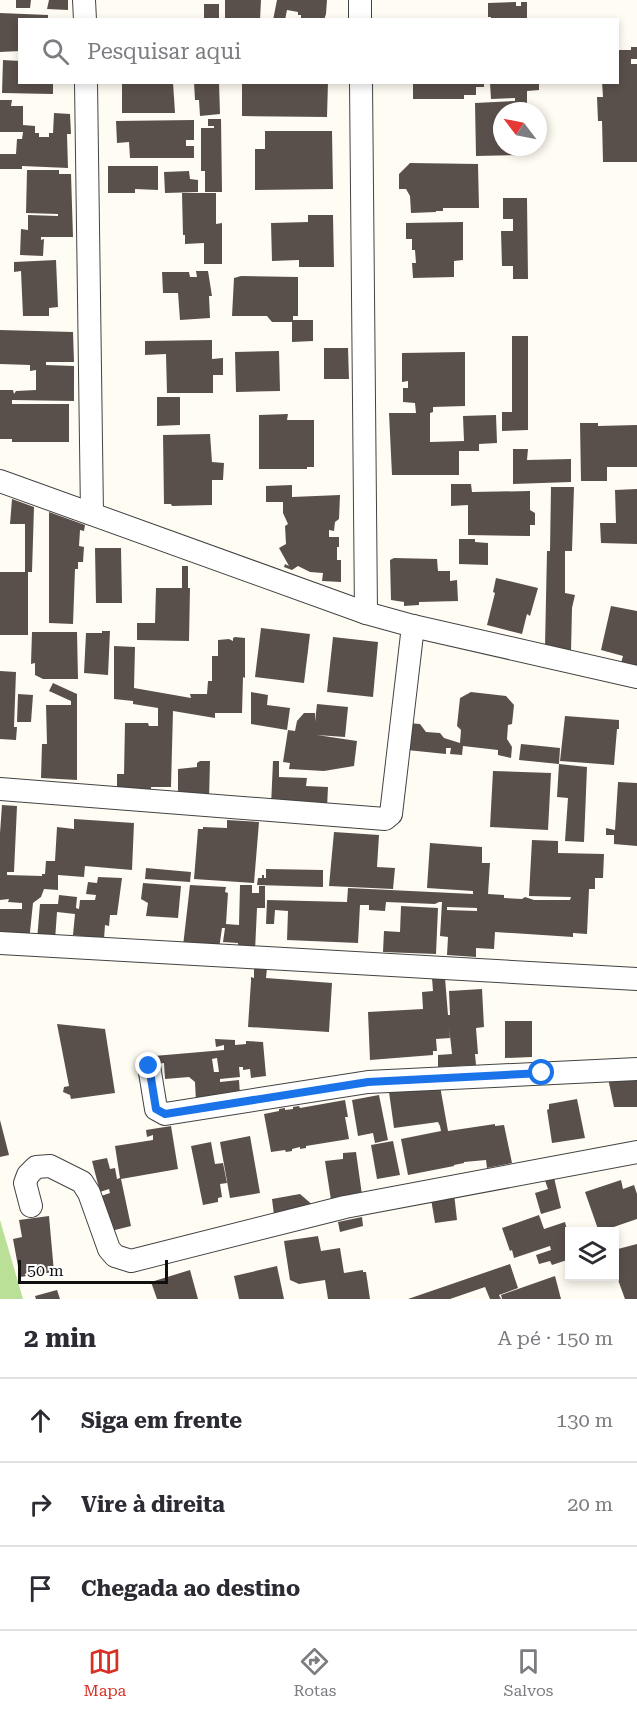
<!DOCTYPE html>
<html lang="pt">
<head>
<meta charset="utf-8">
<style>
  :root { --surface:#fff; --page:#f7f7f7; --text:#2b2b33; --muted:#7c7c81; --line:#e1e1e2; --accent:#d93025 }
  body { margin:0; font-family:"Roboto Serif",serif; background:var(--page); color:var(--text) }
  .controls { position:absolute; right:18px; bottom:18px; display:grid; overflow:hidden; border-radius:0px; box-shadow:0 3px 9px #0003 }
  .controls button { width:54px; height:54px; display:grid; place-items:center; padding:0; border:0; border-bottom:2px solid var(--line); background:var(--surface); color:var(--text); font:30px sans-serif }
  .compass { position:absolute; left:493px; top:102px; width:54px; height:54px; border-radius:50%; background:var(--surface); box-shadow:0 3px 9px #0003; rotate:302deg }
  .scale { position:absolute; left:18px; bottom:15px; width:150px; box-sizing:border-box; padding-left:6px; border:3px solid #101010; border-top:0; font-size:16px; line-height:21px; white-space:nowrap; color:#101010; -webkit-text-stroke:4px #fff; paint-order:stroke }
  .stop { position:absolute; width:18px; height:18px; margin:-14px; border:4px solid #1a73e8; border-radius:50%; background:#fff }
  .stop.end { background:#1a73e8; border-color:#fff; box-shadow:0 2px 6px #0008 }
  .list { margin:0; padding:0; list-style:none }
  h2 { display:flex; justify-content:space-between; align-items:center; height:78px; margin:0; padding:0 24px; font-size:26px }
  h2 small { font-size:20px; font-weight:400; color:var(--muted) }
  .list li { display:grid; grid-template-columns:39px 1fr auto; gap:18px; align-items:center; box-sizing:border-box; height:84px; padding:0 24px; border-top:2px solid var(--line) }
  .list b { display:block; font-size:22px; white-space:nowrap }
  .list em { font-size:20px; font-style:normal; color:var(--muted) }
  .icon { flex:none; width:33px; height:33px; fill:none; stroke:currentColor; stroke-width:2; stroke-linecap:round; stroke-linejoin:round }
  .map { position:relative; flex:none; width:637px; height:1299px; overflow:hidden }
  .search { position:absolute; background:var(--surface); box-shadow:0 3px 9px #0003; left:18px; right:18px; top:18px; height:66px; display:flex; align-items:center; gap:15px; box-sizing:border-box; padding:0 21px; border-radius:0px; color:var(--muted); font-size:22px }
  .sheet { height:330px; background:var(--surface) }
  nav { display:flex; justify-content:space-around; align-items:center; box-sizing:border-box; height:84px; border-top:2px solid var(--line); background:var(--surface); font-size:16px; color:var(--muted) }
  nav a { display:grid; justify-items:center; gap:3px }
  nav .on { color:var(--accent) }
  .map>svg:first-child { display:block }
  .forest { fill:#badf96 }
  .building { fill:#5a504b; fill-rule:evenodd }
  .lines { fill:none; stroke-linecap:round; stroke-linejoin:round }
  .street-casing { stroke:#434343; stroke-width:24 }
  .street { stroke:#fff; stroke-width:22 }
  .route { stroke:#1a73e8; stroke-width:8 }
</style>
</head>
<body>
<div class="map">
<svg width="637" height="1299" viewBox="0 0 637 1299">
  <rect width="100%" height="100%" fill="#fffcf3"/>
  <path class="forest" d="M0 1220 23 1299H0Z"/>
  <g class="building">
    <path d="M16 0H31L30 8H16Z"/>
    <path d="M49 0H68V10L47 9Z"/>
    <path d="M225 0H261L260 20H225Z"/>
    <path d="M277 0H327L326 14 324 20H301V15H298V12L287 10 285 20H273Z"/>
    <path d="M516 2V6H521V2H527V20H491V17H488V3Z"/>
    <rect x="204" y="4" width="15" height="16"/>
    <path d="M0 13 48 15V20H20V51L0 52Z"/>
    <path d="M631 47H637V59H631V64H637V162H603L602 121H598L597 97H603L602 82H618V50H631Z"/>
    <path d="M3 60 20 61V82H53V94L2 93Z"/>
    <path d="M122 82H173L175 113H122Z"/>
    <path d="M194 82H219L220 114 200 116 199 100H195Z"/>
    <path d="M242 82H328L327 117 242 116Z"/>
    <path d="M413 82H484V87H476V95H464V99H413Z"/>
    <path d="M539 82V90L527 91V106H523V111H502V147L527 148V155L476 156 475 103 515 101V98L491 99 490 83Z"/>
    <path d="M0 100H12L11 106H23V125L35 126V133H39V137H49V133H53L54 113 70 114 71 134H67L68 168 22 166V169H0V154H16L17 139H22L23 132H0Z"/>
    <path d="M208 119H221L222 192H205V171H201V128H214V126H208Z"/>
    <path d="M194 120V140H186V146H194V158H130L129 142 117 143 116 121Z"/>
    <path d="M265 131H332L333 189 255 190V149H265Z"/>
    <path d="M410 163 478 164 479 208H443V211H436V212L411 213 410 196 406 189H399V174Z"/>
    <path d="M108 166H158V190L135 189V193H108Z"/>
    <path d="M27 170H59V174H71L73 237H41V240L44 239 43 256 20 255 21 229 28 230V215L58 216V214L26 213Z"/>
    <path d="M189 171 190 179 198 180V192L165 193 164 172Z"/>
    <path d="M182 193H216V224L222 223V264H204V243L185 244V235H183Z"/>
    <path d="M503 198H527L528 279H513V266H502L501 231H513V219H503Z"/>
    <path d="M308 215H333L334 267H299V260L272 261 271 223 308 222Z"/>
    <path d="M463 222V260L454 261V277L413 278 412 263H416L415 250H412V239H406V223Z"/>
    <path d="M56 260 58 307 49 308V316H23L21 271 14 272V262Z"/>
    <path d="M196 271H208L212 296H209L210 318 180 320 178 293H163L162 272H189L190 277H197Z"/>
    <path d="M241 276 298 277V316H293V320H313V341L292 342V322H272L267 316H232L234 278Z"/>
    <path d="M0 330 73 332 74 362H46V365L74 366V401L12 400V404H69V442H12V439H0V390H13L14 394 16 391 36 390V370L30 371V365L0 364Z"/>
    <path d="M512 336H528V430L502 431V412H512Z"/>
    <path d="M212 340V359L223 358V375H213V393H167L166 354 145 355V341Z"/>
    <path d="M324 348H348L349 379H324Z"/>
    <path d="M279 351 280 391 236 392 235 352Z"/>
    <path d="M465 352V406L433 407V412L430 413V442L464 441 463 416 496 415 497 443 479 444V451H459V475H392L389 413H416L415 403 403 402V388H408V381L402 382V353Z"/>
    <path d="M157 397H180V425L157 426Z"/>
    <path d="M288 414 287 420H314V467H307V469H259V415Z"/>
    <path d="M580 423H598V426L637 425V467H607V481H581Z"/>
    <path d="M210 434 212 462 224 463 223 480H212V505L172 506 171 504H164L163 435Z"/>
    <path d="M513 449H528L527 460 571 459V482L513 484Z"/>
    <path d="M451 484H471L472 492 530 491V510L535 513V525H530V536L468 535V505L451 506Z"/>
    <path d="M292 485V497L340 495 339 519 335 522 334 531 329 530V537H339V547H337V560H341V582L322 581 323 573 310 572 298 566 292 570 284 567 285 564 289 566 279 548 286 544 285 526 288 524 283 513V502H266V486Z"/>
    <path d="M551 487H574L572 551H565V593L575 595 572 608 571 652 545 646 547 551H550Z"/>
    <path d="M637 489V544L601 543 600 523H616L615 490Z"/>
    <path d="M12 499 34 507 32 572H28V635H0V572H25V524H10Z"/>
    <path d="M49 512 85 525 84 531 80 530 79 546 84 547 83 562H78V569H75L73 624 49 623Z"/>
    <path d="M459 539H475V542L488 543V565L459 564Z"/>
    <path d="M95 548H121L122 603H96Z"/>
    <path d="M394 558 437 559 438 571H450V581L457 580 458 601 419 602V605L404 606V602L391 600 390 560Z"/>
    <path d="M182 566H188V588H190L189 641 137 640V623H155L156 588H182Z"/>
    <path d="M496 578 538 588 530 616 527 614 522 634 487 625 495 593 493 592Z"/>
    <path d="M611 606 637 611V667L621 663 623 656 601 650Z"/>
    <path d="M261 628 310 634 304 683 255 677Z"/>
    <path d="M102 631H110L108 675 84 673 86 633H102Z"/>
    <path d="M32 632H77L78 679H43L35 675V663L31 664Z"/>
    <path d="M235 637 245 638V678L243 677 242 713H215V718L173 711 171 787H151V794L117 797V774H124L125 723H148L149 726H158V708L133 704V701L114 699V646L135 647 134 688 191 698 190 694H207L208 681H212V656H218V640L229 639 233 641V638Z"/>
    <path d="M333 637 378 642 373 697 327 692Z"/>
    <path d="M0 671 16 672 14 727H17L16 740 0 739Z"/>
    <path d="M53 683 77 694V780L41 778 42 744H47L46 705H71V701L49 691Z"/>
    <path d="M251 692 268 695 267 705 290 708 287 730 251 724Z"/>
    <path d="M471 692 506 696 514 705 512 724 508 725 507 739 512 747 511 758 498 755V750L463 746 462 755 450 754 451 748H446V754L407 750 408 723 420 724 426 732 440 733 444 738 460 743 461 730 457 726 460 698Z"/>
    <path d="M18 694 33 695 31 722H17Z"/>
    <path d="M317 704 348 707 345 737 317 735 357 741 354 766 324 771 289 769 290 763 283 762 288 730 295 731 297 721 304 713H315V722Z"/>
    <path d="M565 716 619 720V729H617L614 765 560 761Z"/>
    <path d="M521 744 560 748 559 764 519 760Z"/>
    <path d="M200 761H210L209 800 178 799V769L197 767V763Z"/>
    <path d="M273 761H279V777L307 778 306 786 328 787 327 808 271 806Z"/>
    <path d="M559 764 587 767 584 842 565 841 568 798 557 797Z"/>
    <path d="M493 771 551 773 548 830 490 827Z"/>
    <path d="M618 782 637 783V846L614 844V835H606V828L615 830Z"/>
    <path d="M2 805 17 806 14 872H7V875L42 876V874H45L46 861H55L57 827 74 829V819L134 823 132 870 85 866 84 877 58 875V890L44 889 41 897 33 903 30 932 28 940 0 937V909H22V903L8 902 9 899 0 900V833Z"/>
    <path d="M227 820 259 822 254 883 194 879 198 829H203V827L227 828Z"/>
    <path d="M334 832 379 835 377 867 395 868 393 889 329 886Z"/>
    <path d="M532 840 558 841V853L604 854 603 878H595V889H589L587 934 573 933V937L495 932 494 949 476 948V957L447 955 448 937 440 936 442 902H439L435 904 386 902 385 911 369 910V905H360L358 943 287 940 288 911 275 910 274 924H266L267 900 347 902 348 888 473 894V891L427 888 430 843 482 847V863H490L488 894 504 895V898L522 899 525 897 534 900H570L571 897 529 896ZM447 907 477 908V911L447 910Z"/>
    <path d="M146 868 191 872 190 882 145 879Z"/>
    <path d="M266 869 323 870V887L257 885 258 878H262V875H264V878H266Z"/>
    <path d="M98 877 122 878 117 915H110L109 926 105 925 104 939 73 935 75 914 57 912 55 940H37L40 904H58L59 895 77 897 76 908 79 909 80 900H95L96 895 86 894 88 882 97 883Z"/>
    <path d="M143 883 181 886 178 918 146 916 148 903 141 899Z"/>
    <path d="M190 885 226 887 225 892 228 893 226 924 239 925 240 885H252V893H259V886H265V908H257L255 951 238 946V943L223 942 225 928H222L219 949 183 946Z"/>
    <path d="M401 906 438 908 436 954 383 952 384 931 400 932Z"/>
    <path d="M254 967 267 968 266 978 332 983 329 1032 248 1027 251 981V977L254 978Z"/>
    <path d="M432 978H445L448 1015H450L449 991 482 989 484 1027 476 1028 478 1054H475L476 1065 438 1067V1055L452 1054 449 1027 450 1038 436 1039 437 1051H433V1055L370 1060 368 1012 423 1009 422 992 433 991Z"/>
    <path d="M505 1021H532V1057L505 1058Z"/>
    <path d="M57 1024 105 1029 115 1093 71 1099 70 1095 63 1092 64 1087 69 1086Z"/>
    <path d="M215 1039 235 1040V1045L246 1044V1041L263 1042 266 1076 251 1078 250 1069 243 1070V1067H239L240 1077 220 1079V1082L239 1080 240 1095 196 1102 195 1082 189 1077 165 1079 164 1063 155 1064 154 1056 224 1050V1045L216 1047ZM217 1058 219 1072H214L212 1059Z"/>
    <path d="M637 1077V1107H614L608 1078Z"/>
    <path d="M440 1086 448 1131 495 1124V1126L504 1125 512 1163 487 1168 486 1160 464 1162V1163L454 1165V1166L408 1175 401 1139 441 1131 440 1126 438 1122 394 1128 389 1092Z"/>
    <path d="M379 1095 388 1140 375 1143 373 1133 358 1136 352 1100Z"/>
    <path d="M577 1099 585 1138 552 1143 547 1110 549 1109V1104Z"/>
    <path d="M345 1100 348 1117H345L349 1139 306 1146V1148L300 1149V1147L292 1149V1151L286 1152 285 1150 271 1152 264 1114 279 1111V1109L285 1108V1110L293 1109V1107L299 1106 300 1108Z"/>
    <path d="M0 1120 9 1155 0 1157Z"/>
    <path d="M171 1126 178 1169 121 1179 131 1226 111 1231 101 1196 110 1193 109 1189 100 1192 92 1161 107 1158 110 1169 115 1168 117 1179 120 1178 115 1146 153 1140V1135L147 1137 146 1130Z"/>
    <path d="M250 1136 260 1193 230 1198 220 1142Z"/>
    <path d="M393 1141 400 1175 377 1179 371 1145Z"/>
    <path d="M211 1142 215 1164 223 1163 227 1183 220 1184 222 1197 218 1198V1202L203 1205 191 1146Z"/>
    <path d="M356 1152 362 1195 331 1200 325 1161 343 1159V1153Z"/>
    <path d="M553 1173 561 1208 541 1214 535 1193 548 1189 543 1175Z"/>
    <path d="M621 1180 623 1189 634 1185 637 1194V1219L599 1232 585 1192Z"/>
    <path d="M454 1193 457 1220 435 1223 431 1199Z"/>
    <path d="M300 1194 315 1207 274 1215 272 1199Z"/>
    <path d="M539 1215 544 1229 565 1222 570 1241V1259L552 1265 550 1261 539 1264 536 1255 551 1250 550 1246 514 1258 512 1250 510 1251 502 1228Z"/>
    <path d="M49 1216 54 1272 20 1277 13 1239 22 1237 19 1220Z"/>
    <path d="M362 1217 363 1226 340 1232 338 1222Z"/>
    <path d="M318 1236 321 1251 340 1248 344 1273 363 1270V1272H366L370 1299H328L325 1280 299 1284 290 1280 284 1241Z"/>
    <path d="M637 1244V1299H625L614 1269V1250Z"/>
    <path d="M510 1264 518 1288 499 1295 501 1299H490L485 1287 450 1299H408Z"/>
    <path d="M277 1266 284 1299H239L234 1276Z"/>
    <path d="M190 1270 198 1299H157L151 1282Z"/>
    <path d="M555 1276 561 1299H502L501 1295Z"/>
    <path d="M57 1290 60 1299H36L35 1296Z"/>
  </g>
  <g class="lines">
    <g class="street-casing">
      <g id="street">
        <path d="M84 0 85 20"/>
        <path d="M360 0V20"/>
        <path d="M86 82 92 514"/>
        <path d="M361 82 366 613"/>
        <path d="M0 481 366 613 413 626 637 677"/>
        <path d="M0 789 385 819 391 814 413 626"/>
        <path d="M0 943 637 979"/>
        <path d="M149 1066 156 1109 165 1114 368 1082 637 1069"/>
        <path d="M31 1206 25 1183 28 1175 36 1167 50 1166 82 1182 89 1193 109 1249 115 1256 131 1261 345 1207 637 1152"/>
      </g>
    </g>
    <use href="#street" class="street"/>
  </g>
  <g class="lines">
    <path class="route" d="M149 1066 156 1109 165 1114 368 1082 542 1073"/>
  </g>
</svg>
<div class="controls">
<button><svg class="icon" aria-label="layers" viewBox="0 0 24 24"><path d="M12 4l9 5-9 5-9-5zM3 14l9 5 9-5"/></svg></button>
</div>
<svg class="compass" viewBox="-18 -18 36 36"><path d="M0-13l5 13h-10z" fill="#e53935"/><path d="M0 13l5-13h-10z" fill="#7c7c81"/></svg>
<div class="scale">50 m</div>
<div class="stop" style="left:542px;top:1073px"></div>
<div class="stop end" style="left:149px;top:1066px"></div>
<div class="search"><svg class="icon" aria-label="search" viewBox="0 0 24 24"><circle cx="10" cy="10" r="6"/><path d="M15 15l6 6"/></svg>Pesquisar aqui</div>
</div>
<section class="sheet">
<h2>2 min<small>A pé · 150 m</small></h2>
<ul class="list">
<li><svg class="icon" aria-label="ahead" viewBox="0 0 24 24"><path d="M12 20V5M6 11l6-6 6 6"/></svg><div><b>Siga em frente</b></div><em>130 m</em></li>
<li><svg class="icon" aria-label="right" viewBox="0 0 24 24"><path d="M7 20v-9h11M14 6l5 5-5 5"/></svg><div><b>Vire à direita</b></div><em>20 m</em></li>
<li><svg class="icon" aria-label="arrive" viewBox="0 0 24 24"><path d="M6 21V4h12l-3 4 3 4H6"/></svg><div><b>Chegada ao destino</b></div></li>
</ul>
</section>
<nav>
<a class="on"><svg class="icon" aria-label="map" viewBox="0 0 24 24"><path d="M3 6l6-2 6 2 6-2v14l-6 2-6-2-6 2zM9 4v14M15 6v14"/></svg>Mapa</a>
<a><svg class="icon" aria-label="directions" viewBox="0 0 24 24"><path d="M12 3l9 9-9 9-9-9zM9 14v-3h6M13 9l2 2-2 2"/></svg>Rotas</a>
<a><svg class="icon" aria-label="saved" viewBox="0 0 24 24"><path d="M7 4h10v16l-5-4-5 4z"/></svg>Salvos</a>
</nav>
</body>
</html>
